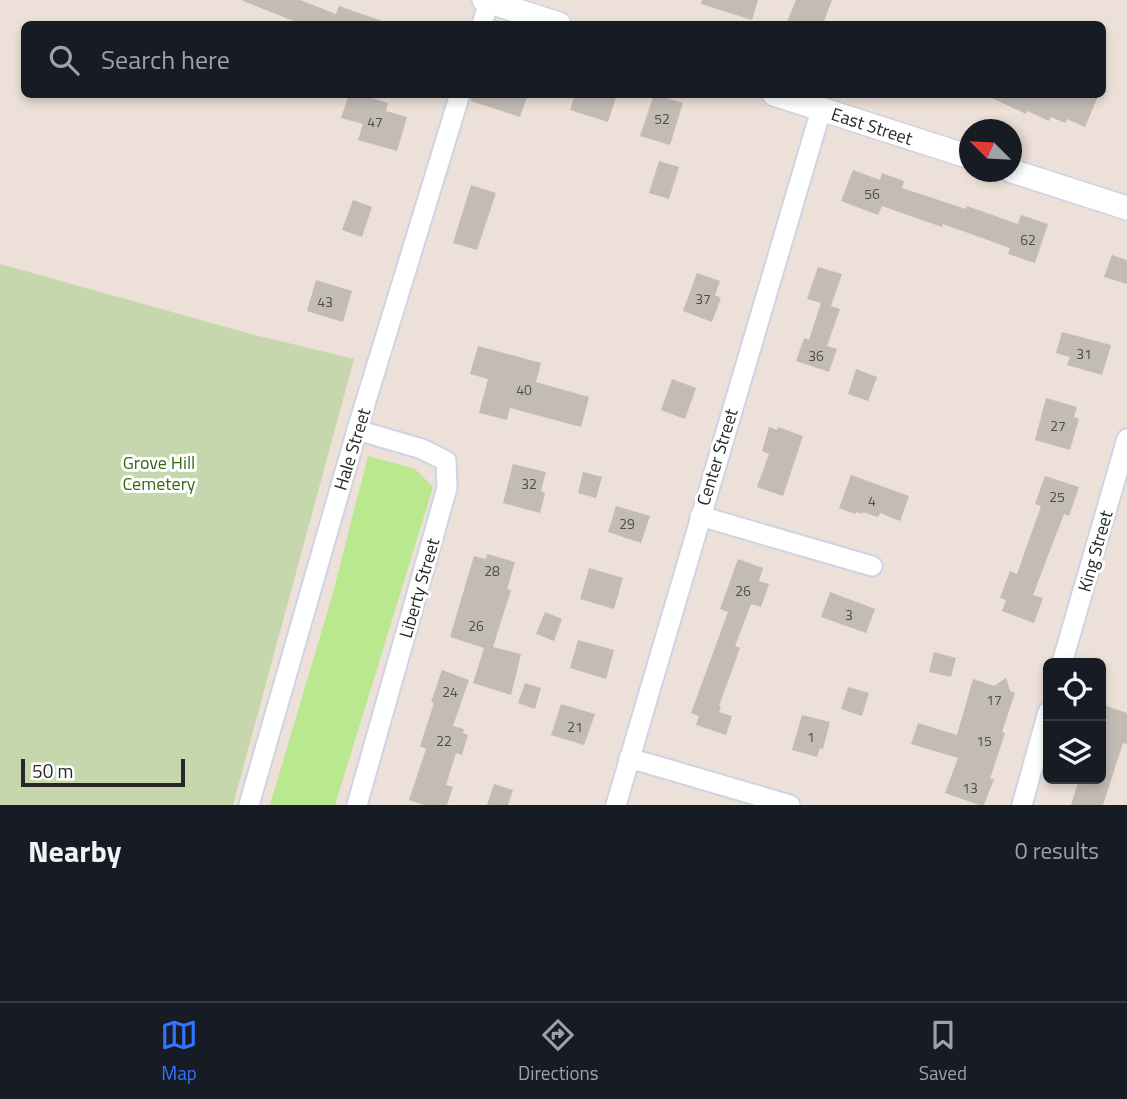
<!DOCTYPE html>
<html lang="en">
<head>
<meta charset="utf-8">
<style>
  :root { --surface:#171b24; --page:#242831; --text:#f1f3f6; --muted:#9ea1a6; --line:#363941; --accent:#3174ff }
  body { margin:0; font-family:"Titillium Web",sans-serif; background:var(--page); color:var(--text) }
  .controls { position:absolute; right:21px; bottom:21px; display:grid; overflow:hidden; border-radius:10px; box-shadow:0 4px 10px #0003 }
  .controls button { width:63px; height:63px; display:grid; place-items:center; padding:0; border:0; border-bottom:2px solid var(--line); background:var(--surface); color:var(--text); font:35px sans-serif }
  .compass { position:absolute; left:959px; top:119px; width:63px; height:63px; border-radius:50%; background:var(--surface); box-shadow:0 4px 10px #0003; rotate:294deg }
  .scale { position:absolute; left:21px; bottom:18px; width:164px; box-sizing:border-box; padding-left:7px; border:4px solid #282828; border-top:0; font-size:19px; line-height:24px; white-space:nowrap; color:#282828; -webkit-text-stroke:5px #fff; paint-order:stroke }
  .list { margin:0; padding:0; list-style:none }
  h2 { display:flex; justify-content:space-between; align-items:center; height:91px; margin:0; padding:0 28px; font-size:30px }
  h2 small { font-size:23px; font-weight:400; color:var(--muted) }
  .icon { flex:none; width:38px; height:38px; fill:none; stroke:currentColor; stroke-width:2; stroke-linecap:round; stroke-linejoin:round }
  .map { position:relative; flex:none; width:1127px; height:805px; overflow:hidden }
  .search { position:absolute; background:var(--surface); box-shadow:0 4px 10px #0003; left:21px; right:21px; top:21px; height:77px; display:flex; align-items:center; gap:18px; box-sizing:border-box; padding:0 24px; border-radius:10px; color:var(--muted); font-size:26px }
  .sheet { height:196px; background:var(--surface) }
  nav { display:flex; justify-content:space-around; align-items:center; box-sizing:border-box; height:98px; border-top:2px solid var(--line); background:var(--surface); font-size:19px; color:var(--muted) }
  nav a { display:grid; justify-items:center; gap:4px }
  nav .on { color:var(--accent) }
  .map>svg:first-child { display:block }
  .green { fill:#b9e88f }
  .cemetery { fill:#c7d7ad }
  .building { fill:#c3bcb4 }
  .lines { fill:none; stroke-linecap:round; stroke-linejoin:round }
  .minor-casing { stroke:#cdd4e3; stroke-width:23 }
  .tertiary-casing { stroke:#cdd4e3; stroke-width:26 }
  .minor { stroke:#fff; stroke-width:19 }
  .tertiary { stroke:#fff; stroke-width:23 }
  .labels { text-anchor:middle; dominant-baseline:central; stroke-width:6; stroke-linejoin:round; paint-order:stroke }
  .number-label { font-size:14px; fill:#4f4d4b }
  .street-label { font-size:18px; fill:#282828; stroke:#fff }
  .park-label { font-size:18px; fill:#316913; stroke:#fff }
</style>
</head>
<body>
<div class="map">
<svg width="1127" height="805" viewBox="0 0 1127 805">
  <rect width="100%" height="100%" fill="#ece0d8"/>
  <path class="green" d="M368 456 415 469 433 487 335 805H270L333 593Z"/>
  <path class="cemetery" d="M0 264 251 334 354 359 233 805H0Z"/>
  <g class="building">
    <path d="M241 0H300L336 14 339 6 385 22V24H301Z"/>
    <path d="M702 0H758L752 20 701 4Z"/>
    <path d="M796 0H832L823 24H786Z"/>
    <path d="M349 94H359L388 103 386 111 407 117 397 151 358 140 363 124 341 118Z"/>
    <path d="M472 94H528L520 117 471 101Z"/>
    <path d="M575 94H617L608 122 570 110Z"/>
    <path d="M654 94 683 103 670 145 640 136Z"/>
    <path d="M983 94H1099L1085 127 1067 119 1065 123 1051 117 1049 121 1027 111 1026 114Z"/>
    <path d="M659 161 679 167 669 199 649 193Z"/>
    <path d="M853 170 880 180 882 173 904 181 902 188 966 209 967 206 1018 224 1021 215 1048 224 1035 263 1008 254 1010 248 943 224 942 227 882 206 878 215 841 201Z"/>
    <path d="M471 185 496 193 477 250 453 243Z"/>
    <path d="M353 200 372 207 362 237 342 230Z"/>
    <path d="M1112 255 1127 260V284L1104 277Z"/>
    <path d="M818 267 842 274 831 306 840 309 827 346 837 349 829 372 796 361 804 338 809 340 821 303 807 299Z"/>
    <path d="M697 273 720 281 715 295 721 298 712 322 683 311Z"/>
    <path d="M316 280 352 291 343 322 307 311Z"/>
    <path d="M1062 332 1111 345 1102 375 1067 365 1070 357 1056 353Z"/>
    <path d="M478 346 541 363 536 382 589 397 581 427 510 408 507 420 479 413 488 379 470 374Z"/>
    <path d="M856 369 877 377 868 401 848 394Z"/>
    <path d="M672 379 696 388 685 419 661 410Z"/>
    <path d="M1046 398 1077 407 1074 417 1079 419 1070 450 1035 440Z"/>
    <path d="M769 427 777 430 778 427 803 436 783 496 757 487 769 454 762 451Z"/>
    <path d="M513 464 546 472 541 490 545 494 540 513 503 503Z"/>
    <path d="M583 472 602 477 596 498 578 493Z"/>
    <path d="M851 475 909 496 900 521 880 513 878 517 863 512 862 514 856 512 855 514 839 508Z"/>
    <path d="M1045 476 1079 487 1069 516 1064 514 1033 595 1043 598 1034 623 1002 611 1006 600 1000 598 1010 571 1017 574 1041 506 1035 504Z"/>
    <path d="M616 506 650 516 641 543 608 532Z"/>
    <path d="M487 554 515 562 507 589 511 590 493 647 521 654 511 695 473 683 484 648 450 637 474 556 486 559Z"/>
    <path d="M738 559 763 568 759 581 769 584 761 607 751 604 735 646 740 648 719 706H721L719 712 732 716 726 735 696 725 699 716 691 713 728 612 720 609Z"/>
    <path d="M589 568 623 578 614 609 580 599Z"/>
    <path d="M830 592 875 609 866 633 821 617Z"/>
    <path d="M545 612 562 619 554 641 536 634Z"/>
    <path d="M578 640 614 650 606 679 570 668Z"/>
    <path d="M934 652 956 658 951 677 929 672Z"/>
    <path d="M442 670 469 680 453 726 464 729 463 733 468 735 462 755 456 753 446 785 453 787 447 805H424L409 800 426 749 420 746 434 703 431 702Z"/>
    <path d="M1006 678 1010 691 1015 693 1002 732 1005 733 990 779H994L984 805H979L945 793 958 758 911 744 918 723 957 735 973 679 994 686Z"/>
    <path d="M525 683 541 688 535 709 518 703Z"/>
    <path d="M848 687 869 693 862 716 841 709Z"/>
    <path d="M561 704 595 714 584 745 551 735Z"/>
    <path d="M1101 704 1127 713V744L1123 743 1103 805H1071L1079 779H1101Z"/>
    <path d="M802 715 830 722 823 749 820 748 817 757 792 750Z"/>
    <path d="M494 784 513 790 508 805H487Z"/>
  </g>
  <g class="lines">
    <g class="minor-casing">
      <g id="minor">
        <path d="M482 24 489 2"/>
        <path d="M357 430 422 449 446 461 447 488 357 805"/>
        <path d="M700 516 872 566"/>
        <path d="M1062 663 1127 439"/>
        <path d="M629 758 790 805"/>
        <path d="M249 805 357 430 460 94"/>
        <path d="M616 805 821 110"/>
        <path d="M1022 805 1048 712"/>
      </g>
    </g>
    <g class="tertiary-casing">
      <g id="tertiary">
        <path d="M484 0 559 24"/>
        <path d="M774 94 970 157"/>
        <path d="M1012 171 1127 208"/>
      </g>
    </g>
    <use href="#minor" class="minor"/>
    <use href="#tertiary" class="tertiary"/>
  </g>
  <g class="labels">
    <g class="number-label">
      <text x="662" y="118">52</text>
      <text x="375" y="121">47</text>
      <text x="872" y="193">56</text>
      <text x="1028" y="239">62</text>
      <text x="703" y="298">37</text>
      <text x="325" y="301">43</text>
      <text x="1084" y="353">31</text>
      <text x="816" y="355">36</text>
      <text x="524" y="389">40</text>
      <text x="1058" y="425">27</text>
      <text x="529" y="483">32</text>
      <text x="1057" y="496">25</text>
      <text x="872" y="500">4</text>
      <text x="627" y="523">29</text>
      <text x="492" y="570">28</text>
      <text x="743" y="590">26</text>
      <text x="849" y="614">3</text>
      <text x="476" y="625">26</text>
      <text x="450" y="691">24</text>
      <text x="994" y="699">17</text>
      <text x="575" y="726">21</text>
      <text x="811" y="736">1</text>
      <text x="444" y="740">22</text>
      <text x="984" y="740">15</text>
      <text x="970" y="787">13</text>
    </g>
    <g class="street-label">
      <text transform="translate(872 126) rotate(18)">East Street</text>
      <text transform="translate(352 449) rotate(-73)">Hale Street</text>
      <text transform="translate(717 457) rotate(-73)">Center Street</text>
      <text transform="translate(1095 551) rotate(-74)">King Street</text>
      <text transform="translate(419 588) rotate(-74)">Liberty Street</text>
    </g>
    <g class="park-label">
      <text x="159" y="462">Grove Hill<tspan x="159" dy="21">Cemetery</tspan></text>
    </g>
  </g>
</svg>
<div class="controls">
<button><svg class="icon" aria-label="locate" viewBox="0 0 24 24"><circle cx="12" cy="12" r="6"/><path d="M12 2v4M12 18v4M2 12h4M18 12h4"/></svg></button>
<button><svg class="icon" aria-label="layers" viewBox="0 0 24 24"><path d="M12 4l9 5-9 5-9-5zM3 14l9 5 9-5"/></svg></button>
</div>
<svg class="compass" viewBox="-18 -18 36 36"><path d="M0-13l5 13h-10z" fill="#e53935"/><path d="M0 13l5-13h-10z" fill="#9ea1a6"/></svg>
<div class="scale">50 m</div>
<div class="search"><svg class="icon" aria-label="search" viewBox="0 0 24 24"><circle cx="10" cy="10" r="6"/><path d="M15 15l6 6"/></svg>Search here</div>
</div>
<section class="sheet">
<h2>Nearby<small>0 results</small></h2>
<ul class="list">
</ul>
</section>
<nav>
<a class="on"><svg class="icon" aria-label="map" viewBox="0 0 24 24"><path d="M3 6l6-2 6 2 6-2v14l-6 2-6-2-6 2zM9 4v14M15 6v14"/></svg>Map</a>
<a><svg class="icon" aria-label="directions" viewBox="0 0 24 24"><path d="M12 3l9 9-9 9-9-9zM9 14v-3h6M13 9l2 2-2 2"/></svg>Directions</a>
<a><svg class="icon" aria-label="saved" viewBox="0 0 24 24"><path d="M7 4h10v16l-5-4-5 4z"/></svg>Saved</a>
</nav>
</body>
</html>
